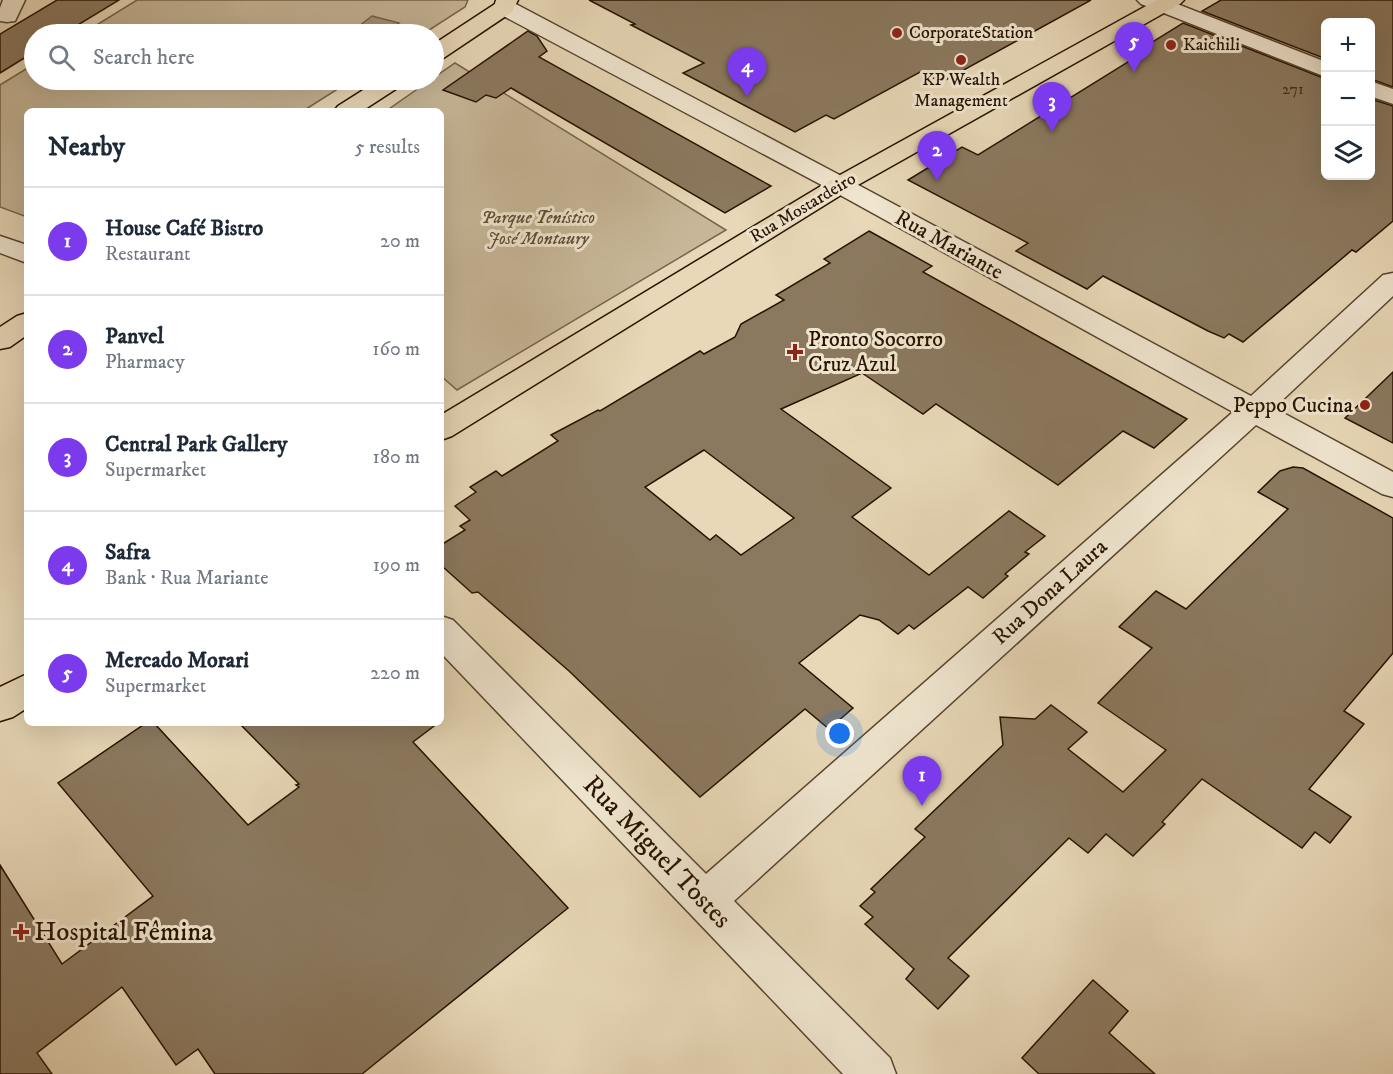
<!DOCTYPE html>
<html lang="en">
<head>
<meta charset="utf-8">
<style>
  :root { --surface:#fff; --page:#f2f2f3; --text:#1f2937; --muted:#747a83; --line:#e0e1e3; --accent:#7c3aed }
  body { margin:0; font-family:"IM FELL DW Pica",serif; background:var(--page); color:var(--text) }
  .controls { position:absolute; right:18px; top:18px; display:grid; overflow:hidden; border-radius:9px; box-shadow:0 6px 24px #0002 }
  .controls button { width:54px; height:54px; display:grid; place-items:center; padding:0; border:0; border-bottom:2px solid var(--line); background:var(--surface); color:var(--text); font:30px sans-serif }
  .you { position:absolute; left:840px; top:734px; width:21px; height:21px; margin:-15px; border:4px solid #fff; border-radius:50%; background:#1a73e8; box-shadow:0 0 0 9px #1a73e833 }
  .badge { display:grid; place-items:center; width:39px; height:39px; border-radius:50%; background:var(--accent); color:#fff; font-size:20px; font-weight:700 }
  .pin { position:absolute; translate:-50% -50px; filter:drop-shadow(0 2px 3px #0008) }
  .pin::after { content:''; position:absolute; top:32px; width:21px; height:18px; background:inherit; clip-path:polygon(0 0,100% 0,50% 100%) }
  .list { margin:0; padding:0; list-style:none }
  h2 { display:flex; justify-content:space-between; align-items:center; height:78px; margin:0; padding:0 24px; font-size:26px }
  h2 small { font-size:20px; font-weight:400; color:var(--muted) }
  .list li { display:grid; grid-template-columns:39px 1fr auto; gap:18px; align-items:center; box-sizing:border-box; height:108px; padding:0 24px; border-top:2px solid var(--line) }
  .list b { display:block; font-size:22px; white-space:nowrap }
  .list p { margin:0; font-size:20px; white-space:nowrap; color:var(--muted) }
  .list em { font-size:20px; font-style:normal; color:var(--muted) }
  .icon { flex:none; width:33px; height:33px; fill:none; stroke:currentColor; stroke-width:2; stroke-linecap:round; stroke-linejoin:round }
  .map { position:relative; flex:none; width:1393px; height:1074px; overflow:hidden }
  .search { position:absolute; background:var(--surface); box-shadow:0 6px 24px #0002; left:24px; top:24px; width:420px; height:66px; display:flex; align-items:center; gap:15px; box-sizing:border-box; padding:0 21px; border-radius:33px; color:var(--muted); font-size:22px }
  .panel { position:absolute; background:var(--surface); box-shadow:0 6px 24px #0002; left:24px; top:108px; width:420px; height:618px; border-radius:9px }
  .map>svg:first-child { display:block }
  .green { fill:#c7b798; stroke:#77654c; stroke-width:1.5 }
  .water { fill:#a69579; stroke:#736149; stroke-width:1.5 }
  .building { fill:#8b795f; stroke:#271300; stroke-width:1.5; fill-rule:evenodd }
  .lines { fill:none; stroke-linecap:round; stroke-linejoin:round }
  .minor-casing { stroke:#57442e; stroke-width:3 }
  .major-casing { stroke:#271300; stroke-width:3 }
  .minor { fill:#f0e6d0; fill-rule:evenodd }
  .major { fill:#e8d8b7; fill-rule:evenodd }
  .poi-dot { fill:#8f2418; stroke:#f0e6d0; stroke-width:2 }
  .labels { text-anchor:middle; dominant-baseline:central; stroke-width:6; stroke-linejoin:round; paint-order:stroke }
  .far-number-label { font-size:16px; fill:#402c18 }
  .far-poi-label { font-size:18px; fill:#271300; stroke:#f0e6d0; text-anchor:start }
  .far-street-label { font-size:18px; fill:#271300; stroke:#f0e6d0 }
  .far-park-label { font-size:18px; font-style:italic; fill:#5f4c35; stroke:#f0e6d0 }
  .street-label { font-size:22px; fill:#271300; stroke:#f0e6d0 }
  .poi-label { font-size:22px; fill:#271300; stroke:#f0e6d0; text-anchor:start }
  .near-street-label { font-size:27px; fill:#271300; stroke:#f0e6d0 }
  .near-poi-label { font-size:27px; fill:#271300; stroke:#f0e6d0; text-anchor:start }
</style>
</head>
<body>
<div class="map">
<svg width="1393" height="1074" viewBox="0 0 1393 1074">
  <rect width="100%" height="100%" fill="#e8d8b7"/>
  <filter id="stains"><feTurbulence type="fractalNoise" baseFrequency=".00333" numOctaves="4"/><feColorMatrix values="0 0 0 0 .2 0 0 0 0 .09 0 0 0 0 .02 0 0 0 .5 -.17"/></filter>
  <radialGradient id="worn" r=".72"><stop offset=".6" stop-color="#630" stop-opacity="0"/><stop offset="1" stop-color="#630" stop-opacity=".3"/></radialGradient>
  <g class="green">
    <path d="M137 0H468L465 7 423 34H82Z"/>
    <path d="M455 63 726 230 457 390 441 376V111H386Z"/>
    <path d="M34 64V80H352L303 111H27V217L0 207V85Z"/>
  </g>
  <path class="water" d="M372 16 399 23 383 34 354 30Z"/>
  <g class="building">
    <path d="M57 0H119L63 34H34V52L0 73V34Z"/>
    <path d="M589 0H1091L942 82 920 72 834 119 826 115 795 132 683 73 704 63 631 25 635 24Z"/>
    <path d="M1221 0H1393V87L1371 79V22H1326V59L1202 11Z"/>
    <path d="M1183 23 1326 79V176H1371V99L1393 106V221L1356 252 1352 250 1243 342 1229 334 1224 338 1208 331 1103 276 1087 289 1016 251 1028 243 908 180 962 147 978 155 1141 54 1136 52Z"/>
    <path d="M528 31 537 36 547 51 539 57 771 186 725 213 511 88 496 98 486 95 476 102 443 90Z"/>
    <path d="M869 231 932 266 923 272 1187 419 1154 448 1123 431 1058 485 936 404 923 414 862 373 781 409 891 488 852 517 929 575 1009 511 1045 536 1025 552 1029 554 1005 574 1008 576 983 598 968 587 914 629 909 625 898 634 879 620 860 615 799 663 853 708 829 729 805 709 700 797 569 671 478 592 472 593 443 567 441 545 465 530 460 526 470 520 455 506 476 492 470 487 496 471 502 476 558 441 551 435 598 410 600 411 700 351 704 354 735 337 741 324 784 300 776 295 830 263 824 259ZM704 450 794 518 741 555 716 535 710 540 645 487Z"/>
    <path d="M1393 372V443L1345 418Z"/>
    <path d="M1293 467 1303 468 1393 518V653L1344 711 1364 724 1309 789 1351 817 1330 843 1315 832 1302 848 1202 779 1162 822 1165 824 1133 856 1106 834 1088 853 1069 838 948 958 969 976 938 1009 906 979 914 969 865 924 873 917 860 906 875 892 871 889 925 837 915 829 1003 745 1000 717 1035 719 1051 705 1087 732 1068 749 1123 792 1166 750 1098 703 1152 648 1119 627 1156 591 1186 609 1288 509 1258 492 1280 471Z"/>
    <path d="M146 723H154L248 825 299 787 296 785 299 784 239 723H438L413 742 568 908 362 1074H215L198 1049 176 1065 122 987 37 1053 52 1074H0V865L62 964 153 896 58 783Z"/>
    <path d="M1093 980 1128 1011 1109 1033 1155 1074H1039L1022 1058Z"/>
  </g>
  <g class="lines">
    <g class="minor-casing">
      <g id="minor">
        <path d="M3 0H25L15 21 7 22 0 21V8Z"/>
        <path d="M1137 0H1167L1326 62V77L1141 4Z"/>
        <path d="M504 1 512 2 849 180 1251 396 1383 275 1393 273V296L1274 408 1393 472V497L1382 494 1256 425 734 901 890 1058 896 1074H843L441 653V616L453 620 706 874 1233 412 831 190 496 12 493 7 496 2Z"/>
        <path d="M1370 81 1393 89V104L1370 96Z"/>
        <path d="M0 236 27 245V263L0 253Z"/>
      </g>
    </g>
    <g class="major-casing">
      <g id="major">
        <path d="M496 0H518L512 12 442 59 434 61V44L495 4Z"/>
        <path d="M1157 0H1184L1180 4 849 190 452 436 441 440V415L831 180Z"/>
        <path d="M379 80H405L402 85 362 111H334L338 106Z"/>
        <path d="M27 313V335L10 347 0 349V327L17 316Z"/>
        <path d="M27 674V708L13 717 0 721V687Z"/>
      </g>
    </g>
    <use href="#minor" class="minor"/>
    <use href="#major" class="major"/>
  </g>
  <g class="poi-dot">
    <circle cx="897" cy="33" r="6"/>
    <circle cx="1171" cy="45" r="6"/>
    <circle cx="961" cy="60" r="6"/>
    <path d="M792 343h6v6h6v6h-6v6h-6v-6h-6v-6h6z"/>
    <circle cx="1365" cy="405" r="6"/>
    <path d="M18 923h6v6h6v6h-6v6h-6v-6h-6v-6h6z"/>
  </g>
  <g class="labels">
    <g class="far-number-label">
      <text x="1293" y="89">271</text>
    </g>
    <g class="far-poi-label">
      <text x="909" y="33">CorporateStation</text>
      <text x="1183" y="45">Kaichili</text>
      <text x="961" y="80" text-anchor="middle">KP Wealth<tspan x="961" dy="21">Management</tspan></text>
    </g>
    <g class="far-street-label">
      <text transform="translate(803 208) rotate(-31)">Rua Mostardeiro</text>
    </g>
    <g class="far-park-label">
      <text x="538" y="218">Parque Tenístico<tspan x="538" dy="21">José Montaury</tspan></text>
    </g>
    <g class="street-label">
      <text transform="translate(949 245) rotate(29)">Rua Mariante</text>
      <text transform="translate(1050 592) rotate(-42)">Rua Dona Laura</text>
    </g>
    <g class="poi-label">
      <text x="808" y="339">Pronto Socorro<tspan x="808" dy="25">Cruz Azul</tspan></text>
      <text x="1353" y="405" text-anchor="end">Peppo Cucina</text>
    </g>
    <g class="near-street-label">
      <text transform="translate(657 852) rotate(46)">Rua Miguel Tostes</text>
    </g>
    <g class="near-poi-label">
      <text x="34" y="932">Hospital Fêmina</text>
    </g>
  </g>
  <rect width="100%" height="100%" filter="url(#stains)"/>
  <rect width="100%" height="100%" fill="url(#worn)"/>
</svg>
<div class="controls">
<button>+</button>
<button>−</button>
<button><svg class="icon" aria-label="layers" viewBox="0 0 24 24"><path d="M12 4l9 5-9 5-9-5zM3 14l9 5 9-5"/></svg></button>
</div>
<div class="you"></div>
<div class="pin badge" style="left:922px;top:806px">1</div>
<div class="pin badge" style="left:937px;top:181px">2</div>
<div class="pin badge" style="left:1052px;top:132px">3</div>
<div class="pin badge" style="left:747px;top:97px">4</div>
<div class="pin badge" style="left:1134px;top:72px">5</div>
<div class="search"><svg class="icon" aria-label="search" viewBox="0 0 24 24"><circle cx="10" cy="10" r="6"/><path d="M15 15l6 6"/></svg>Search here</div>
<section class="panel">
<h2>Nearby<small>5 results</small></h2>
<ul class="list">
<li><span class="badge">1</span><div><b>House Café Bistro</b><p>Restaurant</p></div><em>20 m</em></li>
<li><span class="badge">2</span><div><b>Panvel</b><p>Pharmacy</p></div><em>160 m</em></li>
<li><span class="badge">3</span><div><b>Central Park Gallery</b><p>Supermarket</p></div><em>180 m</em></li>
<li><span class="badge">4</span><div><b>Safra</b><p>Bank · Rua Mariante</p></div><em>190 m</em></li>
<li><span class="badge">5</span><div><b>Mercado Morari</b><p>Supermarket</p></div><em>220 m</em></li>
</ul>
</section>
</div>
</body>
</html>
